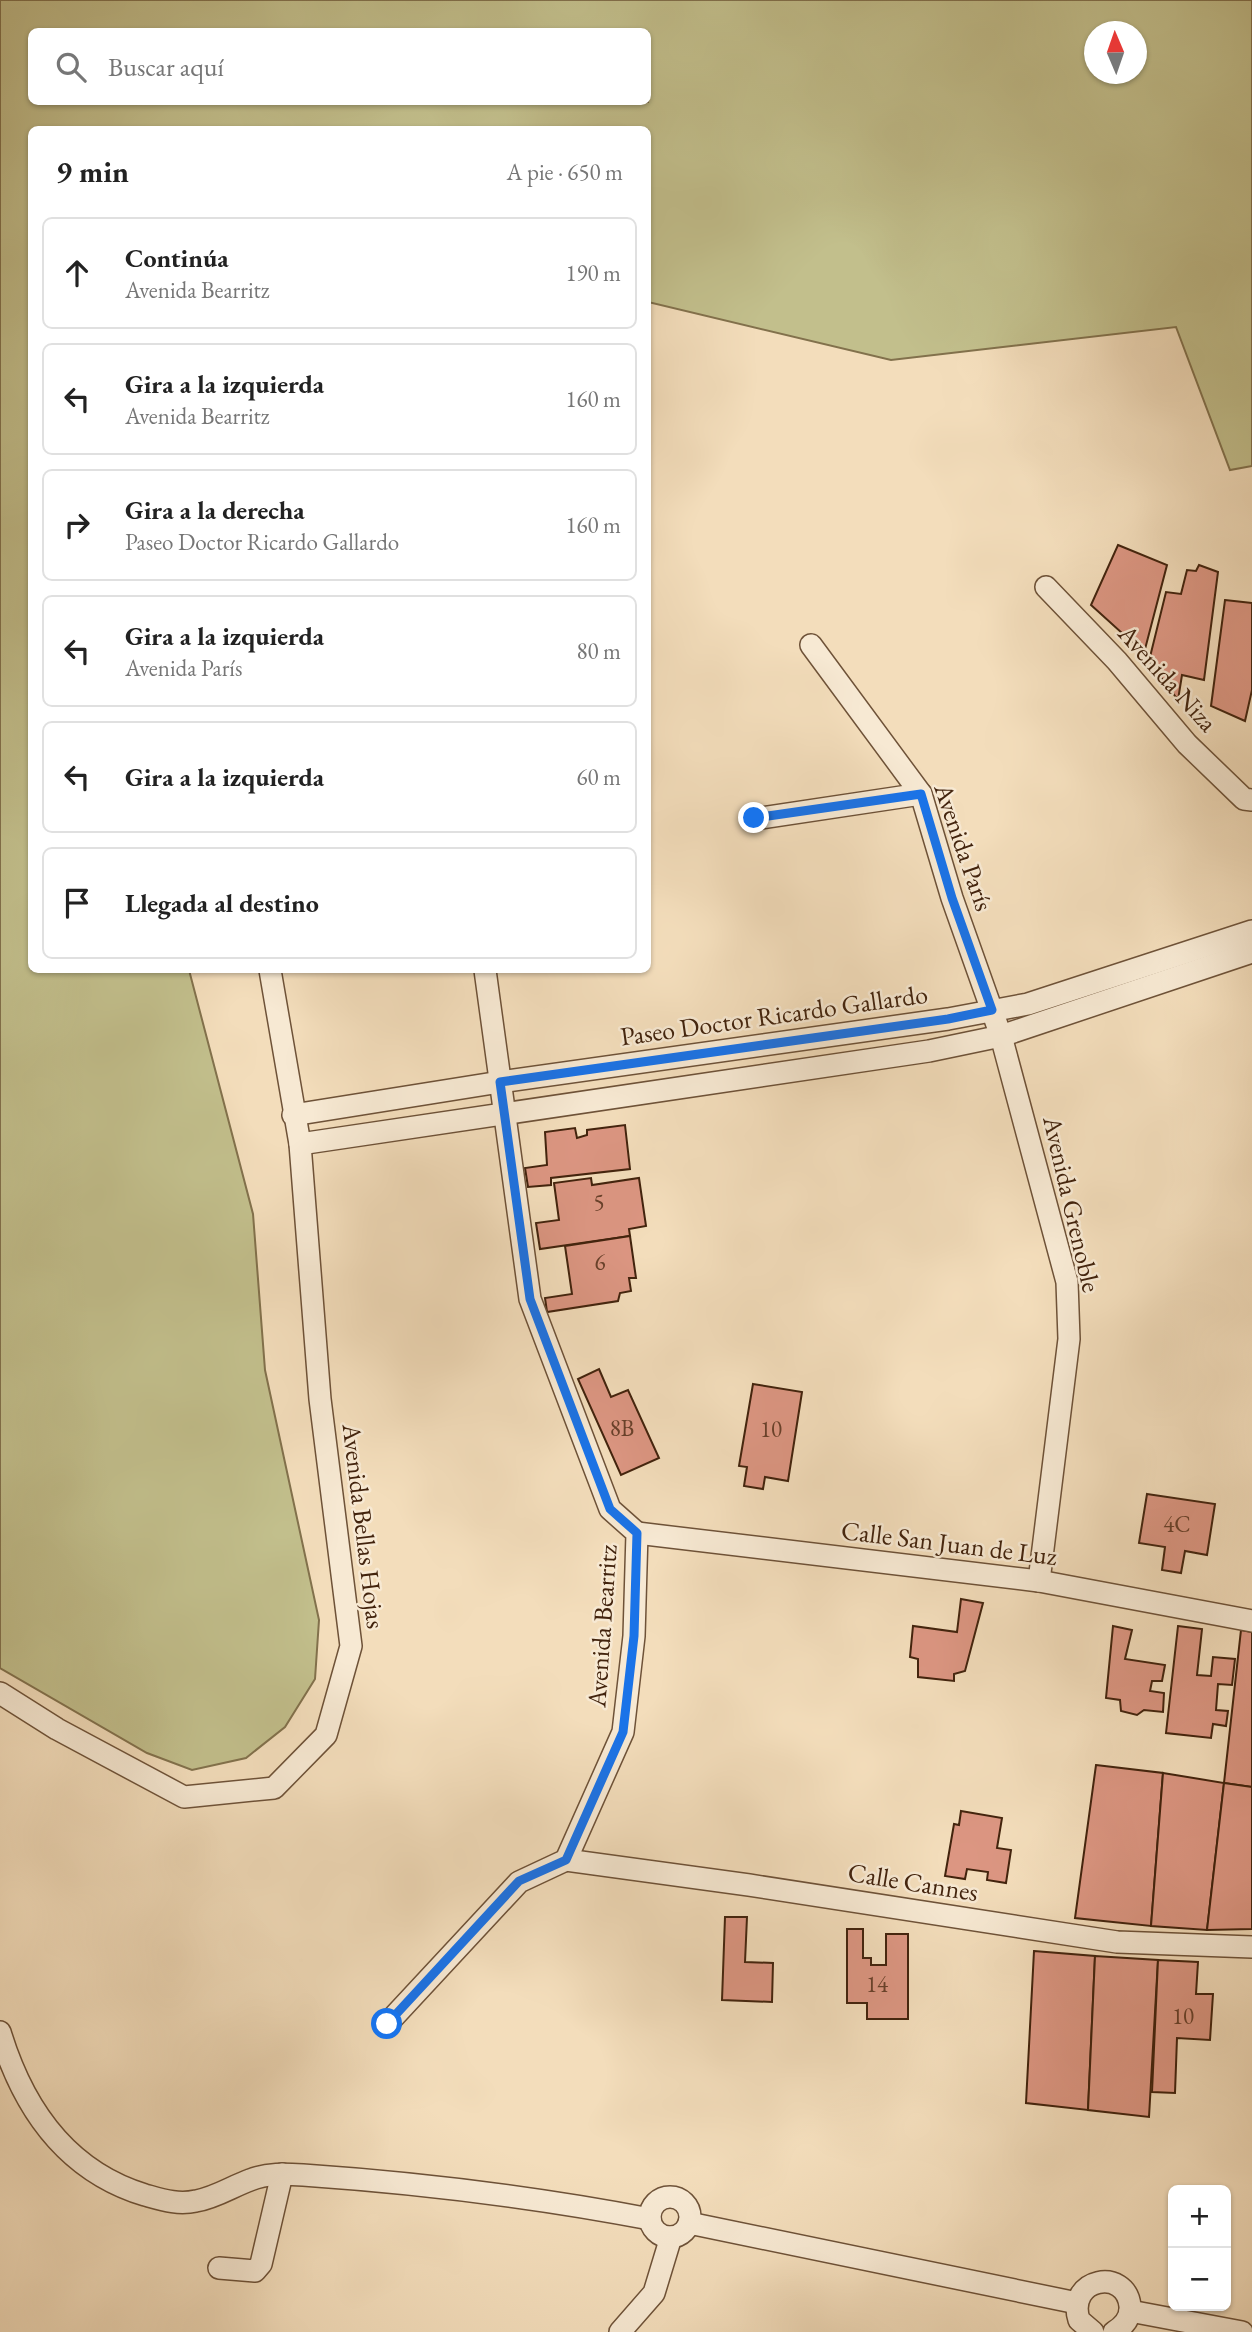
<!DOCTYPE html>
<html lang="es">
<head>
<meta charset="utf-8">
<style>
  :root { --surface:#fff; --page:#f2f2f2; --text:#222; --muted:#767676; --line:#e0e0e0 }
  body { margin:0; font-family:"EB Garamond",serif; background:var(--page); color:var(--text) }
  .controls { position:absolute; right:21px; bottom:21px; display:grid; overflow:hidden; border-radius:10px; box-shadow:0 2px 5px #0004 }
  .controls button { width:63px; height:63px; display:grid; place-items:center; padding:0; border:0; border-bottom:2px solid var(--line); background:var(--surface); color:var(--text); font:35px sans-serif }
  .compass { position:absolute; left:1084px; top:21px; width:63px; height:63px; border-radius:50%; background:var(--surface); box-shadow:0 2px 5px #0004; rotate:358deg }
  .stop { position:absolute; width:21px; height:21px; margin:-16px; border:5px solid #1a73e8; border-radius:50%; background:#fff }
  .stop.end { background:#1a73e8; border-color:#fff; box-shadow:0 2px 7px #0008 }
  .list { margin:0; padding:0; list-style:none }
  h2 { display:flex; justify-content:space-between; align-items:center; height:91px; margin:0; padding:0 28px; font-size:30px }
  h2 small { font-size:23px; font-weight:400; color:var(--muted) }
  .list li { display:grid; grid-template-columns:46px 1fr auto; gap:21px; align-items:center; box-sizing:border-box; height:112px; margin:0 14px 14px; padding:0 14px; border:2px solid var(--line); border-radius:10px }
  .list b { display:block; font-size:26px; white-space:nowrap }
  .list p { margin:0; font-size:23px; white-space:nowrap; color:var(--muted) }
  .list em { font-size:23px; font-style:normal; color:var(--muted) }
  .icon { flex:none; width:38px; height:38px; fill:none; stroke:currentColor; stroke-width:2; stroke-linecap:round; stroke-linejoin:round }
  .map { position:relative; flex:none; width:1252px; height:2332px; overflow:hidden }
  .search { position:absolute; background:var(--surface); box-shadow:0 2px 5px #0004; left:28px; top:28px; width:623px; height:77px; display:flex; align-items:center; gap:18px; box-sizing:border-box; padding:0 24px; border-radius:10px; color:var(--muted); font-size:26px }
  .panel { position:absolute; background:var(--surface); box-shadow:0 2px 5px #0004; left:28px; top:126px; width:623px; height:847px; border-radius:10px }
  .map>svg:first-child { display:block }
  .green { fill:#c2bf8c; stroke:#82714c; stroke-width:2; fill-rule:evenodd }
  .building { fill:#dc9682; stroke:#42230d; stroke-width:2 }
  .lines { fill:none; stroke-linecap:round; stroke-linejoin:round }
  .street-casing { stroke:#6e5238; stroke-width:24 }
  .street { stroke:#f7e9d3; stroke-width:21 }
  .route { stroke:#1a73e8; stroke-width:9 }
  .labels { text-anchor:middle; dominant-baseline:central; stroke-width:5; stroke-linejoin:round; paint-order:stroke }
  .number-label { font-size:23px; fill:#68402a }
  .street-label { font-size:26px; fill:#42230d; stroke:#f7e9d3 }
</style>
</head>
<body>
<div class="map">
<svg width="1252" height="2332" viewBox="0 0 1252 2332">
  <rect width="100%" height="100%" fill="#f3ddbb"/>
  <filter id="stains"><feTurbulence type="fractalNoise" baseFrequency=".00286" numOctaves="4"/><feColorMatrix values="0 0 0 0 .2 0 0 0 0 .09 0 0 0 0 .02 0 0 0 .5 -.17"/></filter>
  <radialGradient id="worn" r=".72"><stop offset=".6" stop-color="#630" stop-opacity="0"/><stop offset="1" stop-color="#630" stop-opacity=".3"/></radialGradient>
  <path class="green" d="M0 0H1252V466L1230 470 1176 327 891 360 648 302V130H32V970H189L253 1214 265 1370 319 1620 315 1679 285 1727 246 1758 192 1770 147 1753 0 1668ZM32 32H648V102H32ZM1094 32H1136V74H1094Z"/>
  <g class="building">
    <path d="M1118 545 1167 565 1144 653 1091 605Z"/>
    <path d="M1199 565 1218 572 1204 680 1182 675 1178 700 1149 661 1166 592 1181 594 1187 570 1196 571Z"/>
    <path d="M1225 600 1252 603V690L1245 721 1211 706Z"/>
    <path d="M625 1125 630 1169 551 1178V1185L528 1187 525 1168 547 1165 545 1132 575 1128 577 1138 587 1135V1130Z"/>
    <path d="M591 1178 592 1185 639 1178 646 1226 629 1229 630 1236 540 1249 536 1223 559 1220 554 1183Z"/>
    <path d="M630 1236 636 1278H629L631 1291 620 1293 618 1301 547 1312 545 1298 572 1294 565 1246Z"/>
    <path d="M599 1369 611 1397 628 1390 659 1458 621 1475 578 1379Z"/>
    <path d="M753 1384 802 1392 788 1481 765 1477 763 1489 744 1486 747 1467 739 1466Z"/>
    <path d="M1147 1494 1215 1504 1207 1555 1185 1551 1181 1573 1162 1570 1165 1547 1139 1543Z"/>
    <path d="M961 1599 983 1603 965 1671 954 1674V1681L918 1677V1659L910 1657 913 1626 957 1632Z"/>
    <path d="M1113 1626 1132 1630 1125 1659 1165 1665 1162 1681H1152L1150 1691 1164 1693 1163 1712 1144 1710 1137 1715 1121 1711 1120 1700 1106 1698Z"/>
    <path d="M1178 1626 1202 1629 1197 1675 1211 1676 1213 1657 1235 1659 1232 1685 1218 1684 1216 1710 1228 1711 1226 1726 1213 1724 1211 1738 1166 1733Z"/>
    <path d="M1241 1630 1252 1632V1787L1224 1783Z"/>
    <path d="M1096 1765 1163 1773 1151 1926 1075 1918Z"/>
    <path d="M1163 1773 1224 1783 1207 1930 1151 1926Z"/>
    <path d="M1224 1783 1252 1787V1929L1207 1930Z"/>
    <path d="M961 1811 1002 1818 997 1848 1011 1850 1006 1883 987 1880 988 1872 967 1869 965 1879 945 1876 954 1824 959 1825Z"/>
    <path d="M725 1917H747L745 1962 773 1963 772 2002 722 2000Z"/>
    <path d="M847 1929H863V1958H871V1965H886V1934H908V2019H867V2003H847Z"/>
    <path d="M1034 1951 1095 1956 1088 2110 1026 2103Z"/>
    <path d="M1095 1956 1158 1960 1149 2117 1088 2110Z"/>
    <path d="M1158 1960 1198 1962 1196 1994H1213L1210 2040 1177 2038 1175 2093 1152 2092Z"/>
  </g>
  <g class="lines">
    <g class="street-casing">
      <g id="street">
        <path d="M1046 587 1117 661 1187 744 1244 799 1252 800"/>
        <path d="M811 645 921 794 952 898 1001 1036 1067 1282 1069 1339 1039 1581"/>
        <path d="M754 819 921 794"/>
        <path d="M293 1115 500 1082 948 1019 1028 1004 1252 931"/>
        <path d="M300 1144 929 1051 1001 1036 1252 952"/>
        <path d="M637 1533 1039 1581 1252 1621"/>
        <path d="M0 1693 57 1729 184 1797 274 1788 326 1735 351 1646 320 1399 300 1144 270 970"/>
        <path d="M566 1860 749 1885 1117 1942 1252 1947"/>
        <path d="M387 2024 519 1882 566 1860 623 1732 634 1636 637 1533 610 1509 530 1299 485 970"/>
        <path d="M0 2032C23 2108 66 2171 145 2195 163 2200 178 2205 196 2201 215 2198 233 2186 250 2180 267 2173 285 2174 303 2175 419 2183 535 2197 650 2219"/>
        <circle cx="670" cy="2217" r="20"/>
        <path d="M689 2223 1077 2303"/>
        <path d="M219 2268 255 2271 261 2264 282 2174"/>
        <path d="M1130 2311 1242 2332"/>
        <path d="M620 2332 654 2293 671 2237"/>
        <path d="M1093 2332 1079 2320C1066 2278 1126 2267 1130 2306 1131 2318 1124 2326 1114 2332"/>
      </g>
    </g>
    <use href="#street" class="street"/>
  </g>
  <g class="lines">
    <path class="route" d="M387 2024 519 1881 566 1860 623 1732 634 1636 637 1533 610 1509 530 1299 500 1082 948 1019 992 1010 952 898 921 794 754 818"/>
  </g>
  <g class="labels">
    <g class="number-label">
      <text x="599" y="1202">5</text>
      <text x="600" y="1262">6</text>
      <text x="622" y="1428">8B</text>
      <text x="771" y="1429">10</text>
      <text x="1177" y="1524">4C</text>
      <text x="877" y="1984">14</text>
      <text x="1183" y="2016">10</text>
    </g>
    <g class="street-label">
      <text transform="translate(1168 678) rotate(48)">Avenida Niza</text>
      <text transform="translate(964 847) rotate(71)">Avenida París</text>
      <text transform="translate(774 1015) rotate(-8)">Paseo Doctor Ricardo Gallardo</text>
      <text transform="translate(1072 1204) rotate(77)">Avenida Grenoble</text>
      <text transform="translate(364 1526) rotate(83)">Avenida Bellas Hojas</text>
      <text transform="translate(949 1543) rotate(7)">Calle San Juan de Luz</text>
      <text transform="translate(602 1626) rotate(-86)">Avenida Bearritz</text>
      <text transform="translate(913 1882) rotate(9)">Calle Cannes</text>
    </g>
  </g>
  <rect width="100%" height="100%" filter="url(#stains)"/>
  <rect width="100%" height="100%" fill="url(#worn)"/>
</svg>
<div class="controls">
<button>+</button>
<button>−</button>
</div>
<svg class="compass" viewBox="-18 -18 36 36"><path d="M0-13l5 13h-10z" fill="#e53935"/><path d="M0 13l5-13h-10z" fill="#767676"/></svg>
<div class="stop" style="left:387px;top:2024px"></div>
<div class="stop end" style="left:754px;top:818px"></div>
<div class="search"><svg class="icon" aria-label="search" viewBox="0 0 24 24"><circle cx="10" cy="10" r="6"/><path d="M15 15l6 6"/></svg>Buscar aquí</div>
<section class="panel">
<h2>9 min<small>A pie · 650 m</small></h2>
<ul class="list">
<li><svg class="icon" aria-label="ahead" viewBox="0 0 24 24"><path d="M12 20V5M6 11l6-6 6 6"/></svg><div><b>Continúa</b><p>Avenida Bearritz</p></div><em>190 m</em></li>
<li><svg class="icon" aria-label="left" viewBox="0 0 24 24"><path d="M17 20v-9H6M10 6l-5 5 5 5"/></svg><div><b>Gira a la izquierda</b><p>Avenida Bearritz</p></div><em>160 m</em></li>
<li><svg class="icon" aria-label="right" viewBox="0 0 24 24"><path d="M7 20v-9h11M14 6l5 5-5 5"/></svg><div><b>Gira a la derecha</b><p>Paseo Doctor Ricardo Gallardo</p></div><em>160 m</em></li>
<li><svg class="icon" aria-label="left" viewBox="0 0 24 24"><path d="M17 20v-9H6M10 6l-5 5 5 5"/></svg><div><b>Gira a la izquierda</b><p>Avenida París</p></div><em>80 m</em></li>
<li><svg class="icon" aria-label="left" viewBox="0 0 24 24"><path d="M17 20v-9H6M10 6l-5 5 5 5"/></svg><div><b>Gira a la izquierda</b></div><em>60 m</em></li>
<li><svg class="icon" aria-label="arrive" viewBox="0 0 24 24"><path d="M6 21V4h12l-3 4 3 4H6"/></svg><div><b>Llegada al destino</b></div></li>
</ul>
</section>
</div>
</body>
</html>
